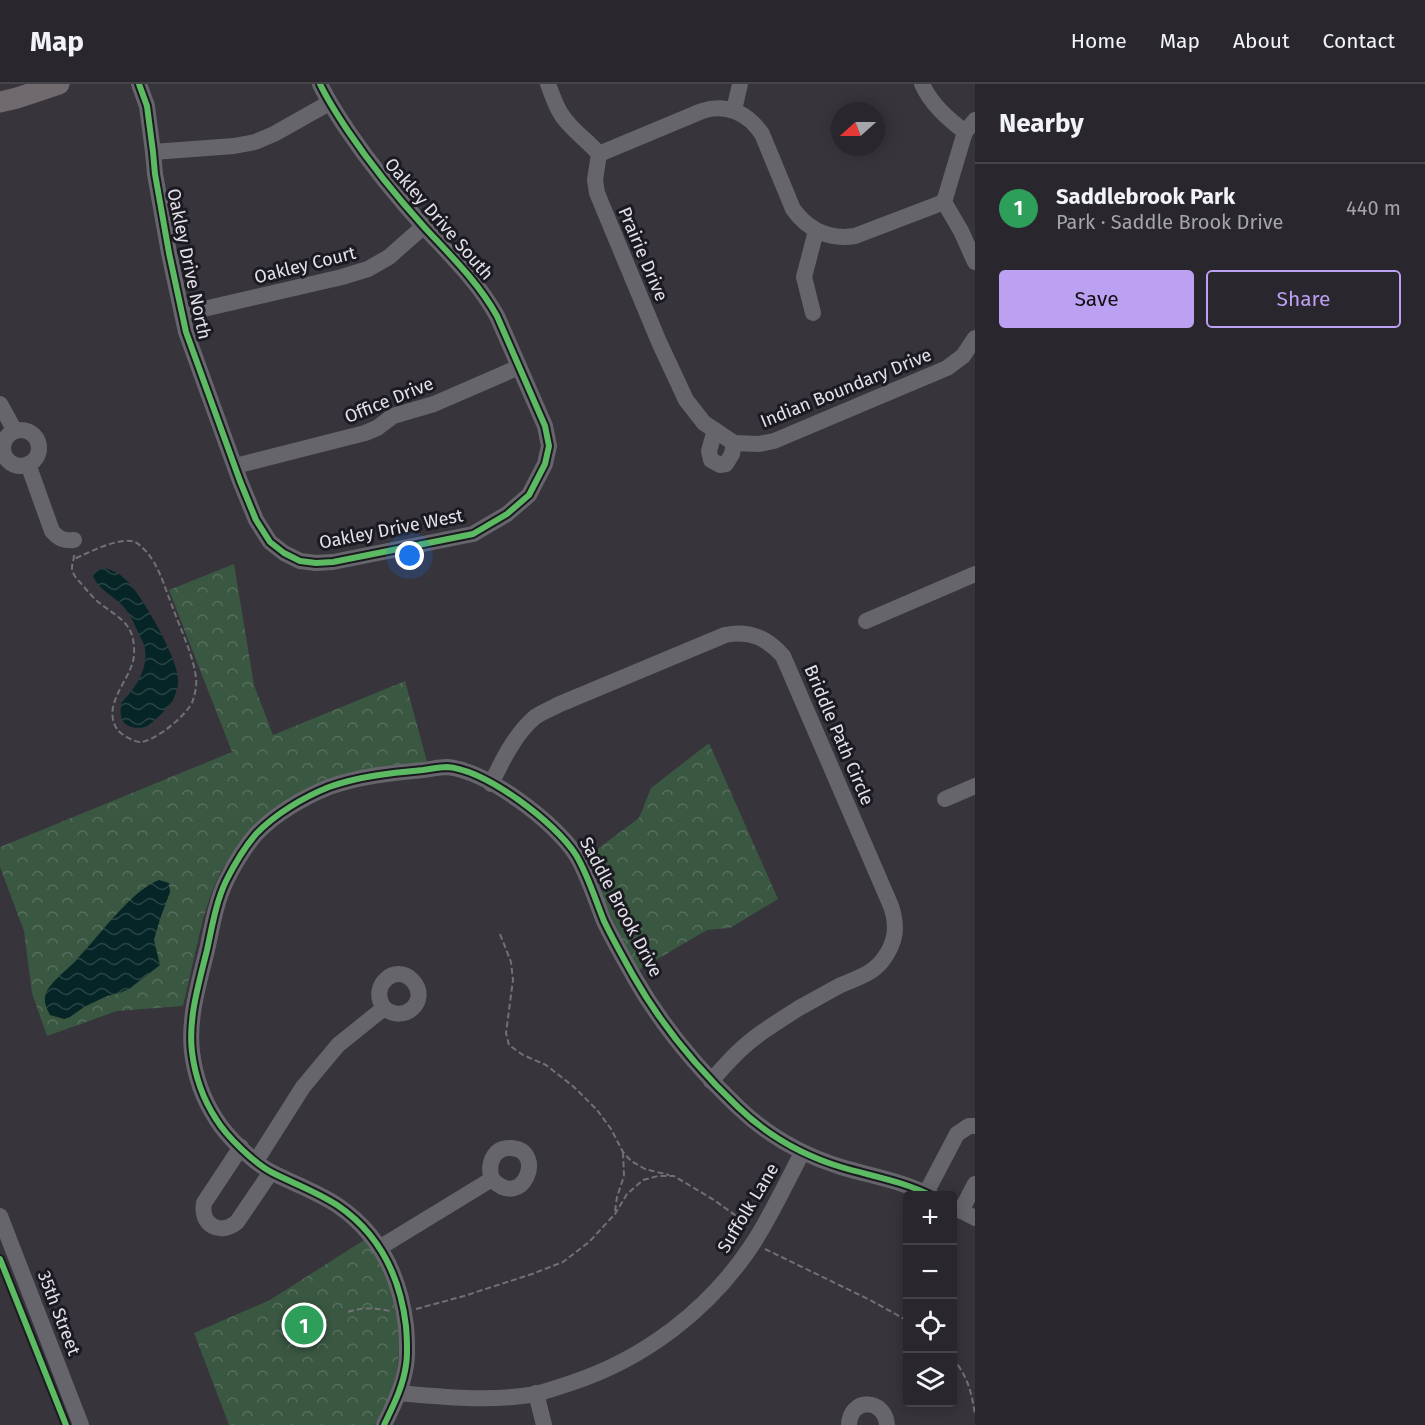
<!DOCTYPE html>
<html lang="en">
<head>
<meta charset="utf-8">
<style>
  :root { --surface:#29272d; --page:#353339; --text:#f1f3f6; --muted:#a5a5aa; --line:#454449; --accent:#bca0f2 }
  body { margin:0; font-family:"Fira Sans",sans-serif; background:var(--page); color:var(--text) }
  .controls { position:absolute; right:18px; bottom:18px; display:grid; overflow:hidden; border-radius:6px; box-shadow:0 3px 15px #0003 }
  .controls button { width:54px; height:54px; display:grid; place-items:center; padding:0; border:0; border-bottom:2px solid var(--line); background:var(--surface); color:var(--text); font:30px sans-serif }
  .compass { position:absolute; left:831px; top:18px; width:54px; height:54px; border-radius:50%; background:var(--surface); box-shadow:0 3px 15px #0003; rotate:249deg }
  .you { position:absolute; left:410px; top:472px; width:21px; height:21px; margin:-15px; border:4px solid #fff; border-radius:50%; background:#1a73e8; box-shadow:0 0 0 9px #1a73e833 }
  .badge { display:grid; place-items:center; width:39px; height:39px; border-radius:50%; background:var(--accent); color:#fff; font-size:20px; font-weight:700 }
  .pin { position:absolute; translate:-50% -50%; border:3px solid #fff; box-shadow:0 2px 6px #0006 }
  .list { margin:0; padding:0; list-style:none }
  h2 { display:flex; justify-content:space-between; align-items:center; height:78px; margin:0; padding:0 24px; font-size:26px }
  h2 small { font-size:20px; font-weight:400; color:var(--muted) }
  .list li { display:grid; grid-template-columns:39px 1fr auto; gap:18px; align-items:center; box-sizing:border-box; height:90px; padding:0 24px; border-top:2px solid var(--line) }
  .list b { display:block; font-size:22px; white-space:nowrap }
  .list p { margin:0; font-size:20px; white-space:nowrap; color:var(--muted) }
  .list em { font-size:20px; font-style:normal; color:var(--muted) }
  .actions { display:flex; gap:12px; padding:18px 24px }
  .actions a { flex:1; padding:14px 0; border:2px solid var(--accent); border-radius:6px; text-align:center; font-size:21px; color:var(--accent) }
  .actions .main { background:var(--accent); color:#111 }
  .icon { flex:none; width:33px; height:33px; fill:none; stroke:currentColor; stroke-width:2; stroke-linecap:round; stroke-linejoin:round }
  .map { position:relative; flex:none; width:975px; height:1341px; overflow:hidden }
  header { display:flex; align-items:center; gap:36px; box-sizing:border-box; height:84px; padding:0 30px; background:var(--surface); border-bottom:2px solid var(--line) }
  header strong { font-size:28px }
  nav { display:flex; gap:33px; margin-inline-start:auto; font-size:21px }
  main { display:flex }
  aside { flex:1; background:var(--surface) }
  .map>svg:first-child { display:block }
  .park { fill:url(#park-crowns) }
  .water { fill:url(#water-waves) }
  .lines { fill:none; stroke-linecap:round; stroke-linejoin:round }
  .path { stroke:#727077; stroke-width:2; stroke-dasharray:6 3; stroke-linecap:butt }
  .minor { stroke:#67656c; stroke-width:16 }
  .major { stroke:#70696e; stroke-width:21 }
  .cycleway-casing { stroke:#1c1a21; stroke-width:10 }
  .cycleway { stroke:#5cba63; stroke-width:6 }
  .labels { text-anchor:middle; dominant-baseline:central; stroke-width:6; stroke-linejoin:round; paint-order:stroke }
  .street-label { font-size:18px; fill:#e4e0ea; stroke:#1c1a21 }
</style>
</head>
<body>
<header>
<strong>Map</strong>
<nav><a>Home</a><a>Map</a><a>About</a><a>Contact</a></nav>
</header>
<main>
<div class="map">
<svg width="975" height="1341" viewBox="0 0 975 1341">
  <defs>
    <pattern id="park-crowns" width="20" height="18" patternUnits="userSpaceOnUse" patternTransform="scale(1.5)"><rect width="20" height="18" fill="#3a5741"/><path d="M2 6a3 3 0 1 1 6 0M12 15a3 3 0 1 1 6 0" fill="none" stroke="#566f5d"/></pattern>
    <pattern id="water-waves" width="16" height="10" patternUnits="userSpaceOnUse" patternTransform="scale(1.5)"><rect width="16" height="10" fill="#062527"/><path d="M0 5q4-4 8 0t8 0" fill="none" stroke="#2a4446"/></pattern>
  </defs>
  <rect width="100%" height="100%" fill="#37343c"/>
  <g class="park">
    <path d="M234 480 254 601 273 651 405 597 428 681 344 691 237 764 220 789 211 810 203 835 183 922 117 927 47 952 32 909 24 847 0 783V763L232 668 169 506Z"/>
    <path d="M709 659 778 815 730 844 707 846 637 887 584 775 639 734 651 704Z"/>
    <path d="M364 1156C405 1204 412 1289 375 1341H229L194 1249 270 1216Z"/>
  </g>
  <g class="water">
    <path d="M104 484C125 488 136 507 146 523 156 539 180 581 178 599 178 603 175 612 173 616 169 623 154 638 147 642 138 646 123 644 121 632 120 628 121 623 121 619 136 604 150 583 144 561 142 556 139 550 136 544 133 536 128 527 122 521 112 511 98 505 93 492L97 487Z"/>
    <path d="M159 796 169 799 170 808 160 835 154 856 160 881 129 905 117 910 107 912 84 923 70 933 64 935 50 931C46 923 43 917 46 909 51 897 70 884 78 874 99 852 132 806 159 796Z"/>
  </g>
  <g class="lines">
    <g class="path">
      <path d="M74 471C74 476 72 479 72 484 72 488 75 493 78 496 84 503 90 510 96 516 110 529 129 535 133 555 134 562 135 570 133 577 128 598 102 622 117 645 121 651 134 658 141 658 155 657 189 630 193 616 195 610 197 601 196 594 193 570 181 547 173 524 167 510 163 495 156 482 152 474 143 462 135 458 120 452 88 469 74 475"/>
      <path d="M500 850 511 878 513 896 506 949 509 961 523 971 546 981 574 1003 597 1026 611 1045 623 1068 631 1077 645 1085 669 1091"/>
      <path d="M615 1127 617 1113 624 1092 623 1068"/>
      <path d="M765 1165 870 1216 908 1237"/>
      <path d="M416 1225 464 1212 532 1190 563 1178 589 1158 615 1130 627 1110 643 1096 658 1092H674L714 1116 746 1139 748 1142"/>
      <path d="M348 1228C363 1223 375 1224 390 1227"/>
      <path d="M952 1274C967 1290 972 1309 975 1331"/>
    </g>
    <g class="minor">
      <path d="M139 0 147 22 153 68 155 90 169 169 186 248 240 397 256 436 270 458 284 469 300 477 316 479 333 478 473 450 507 430 529 411 545 380 549 362 545 342 497 232C478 198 451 172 425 144 397 113 371 81 348 47 338 32 328 17 320 0"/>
      <path d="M548 0C553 13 558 29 568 39 577 50 589 58 599 70L595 96 597 109 659 258 686 316 704 339 734 359 759 360 774 357 947 284 963 272 975 254"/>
      <path d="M922 0C931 20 947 34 965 48"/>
      <path d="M734 26 740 0"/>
      <path d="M975 36 965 48 944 118 961 147 975 178"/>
      <path d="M153 68 234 62 255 58 274 50 329 19"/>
      <path d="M599 70 702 27C726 19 748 29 762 50L793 125C808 146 829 156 855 152L944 118"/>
      <path d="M813 229 804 193 816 147"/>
      <path d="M182 230 342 193 368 185 389 173 424 142"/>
      <path d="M0 320 15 347"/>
      <path d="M715 346 709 367 711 376 720 381 726 380 732 370 734 359"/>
      <circle cx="21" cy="364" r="18"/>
      <path d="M28 380 52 447C59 455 64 457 74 456"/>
      <path d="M235 382 365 349 377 344 393 332 434 320 519 283"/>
      <path d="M866 537 975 490"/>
      <path d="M491 700C502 677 515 650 535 633 542 628 552 624 560 620L725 551C750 546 767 554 783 572L891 822C898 843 896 859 882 877 871 891 854 895 839 902 826 909 812 917 799 924 777 938 754 952 736 970 727 979 719 988 711 997"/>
      <path d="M945 715 975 702"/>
      <path d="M241 1063 204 1119C200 1141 220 1152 237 1138L271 1088"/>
      <path d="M256 1077 303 1003 338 961 384 924C405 941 430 916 413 897 396 878 368 902 384 924"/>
      <path d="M926 1109 957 1050 969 1042H975"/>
      <path d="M952 1122 975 1134"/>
      <path d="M961 1127 975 1100"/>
      <path d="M0 1132 81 1341"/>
      <path d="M379 1164 492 1095C523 1128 547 1066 511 1064 493 1063 487 1081 492 1095"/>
      <path d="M399 1309C445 1313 490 1318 536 1310 547 1307 559 1303 571 1299 644 1275 709 1226 752 1161 771 1132 786 1099 802 1069"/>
      <path d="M536 1309 544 1341"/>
      <path d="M384 1341C393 1322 403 1303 406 1281 408 1269 407 1255 406 1242 400 1192 380 1150 337 1121 317 1108 295 1100 273 1089 255 1080 227 1053 216 1035 203 1015 195 992 192 968 188 934 199 899 207 866 212 843 216 818 226 797 234 781 244 764 256 750 275 730 304 713 329 703 360 692 391 689 423 686 431 685 439 683 447 683 486 686 555 738 576 771 588 791 595 815 604 837 613 856 624 875 634 893 662 942 698 985 738 1023 768 1052 802 1071 841 1083 871 1092 903 1097 932 1112"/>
      <path d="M849 1341C850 1313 885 1314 887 1341"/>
    </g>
    <path class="major" d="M0 18 17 14 59 0"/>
    <g class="cycleway-casing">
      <g id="cycleway">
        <path d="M139 0 147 22 153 68 155 90 169 169 186 248 240 397 256 436 270 458 284 469 300 477 316 479 333 478 473 450 507 430 529 411 545 380 549 362 545 342 497 232C478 198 451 172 425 144 397 113 371 81 348 47 338 32 328 17 320 0"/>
        <path d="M0 1175 66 1341"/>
        <path d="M384 1341C393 1322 403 1303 406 1281 408 1269 407 1255 406 1242 400 1192 380 1150 337 1121 317 1108 295 1100 273 1089 255 1080 227 1053 216 1035 203 1015 195 992 192 968 188 934 199 899 207 866 212 843 216 818 226 797 234 781 244 764 256 750 275 730 304 713 329 703 360 692 391 689 423 686 431 685 439 683 447 683 486 686 555 738 576 771 588 791 595 815 604 837 613 856 624 875 634 893 662 942 698 985 738 1023 768 1052 802 1071 841 1083 871 1092 903 1097 932 1112"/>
      </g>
    </g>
    <use href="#cycleway" class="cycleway"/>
  </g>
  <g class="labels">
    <g class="street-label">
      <text transform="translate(439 135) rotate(49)">Oakley Drive South</text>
      <text transform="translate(643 170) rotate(67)">Prairie Drive</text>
      <text transform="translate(189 180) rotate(78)">Oakley Drive North</text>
      <text transform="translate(305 181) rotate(-14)">Oakley Court</text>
      <text transform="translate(846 304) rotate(-22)">Indian Boundary Drive</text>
      <text transform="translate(389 316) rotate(-22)">Office Drive</text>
      <text transform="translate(391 445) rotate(-11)">Oakley Drive West</text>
      <text transform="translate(839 651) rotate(67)">Briddle Path Circle</text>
      <text transform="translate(621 823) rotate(62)">Saddle Brook Drive</text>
      <text transform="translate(748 1124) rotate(-59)">Suffolk Lane</text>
      <text transform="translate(59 1229) rotate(69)">35th Street</text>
    </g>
  </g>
</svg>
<div class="controls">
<button>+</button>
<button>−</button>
<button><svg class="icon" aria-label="locate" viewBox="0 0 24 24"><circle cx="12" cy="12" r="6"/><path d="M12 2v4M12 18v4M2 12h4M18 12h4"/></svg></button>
<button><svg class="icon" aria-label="layers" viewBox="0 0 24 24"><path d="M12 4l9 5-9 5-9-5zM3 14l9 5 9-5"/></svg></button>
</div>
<svg class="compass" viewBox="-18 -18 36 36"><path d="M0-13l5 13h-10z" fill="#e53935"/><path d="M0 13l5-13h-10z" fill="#a5a5aa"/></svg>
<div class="you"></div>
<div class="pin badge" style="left:304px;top:1241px;background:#2e9e5b">1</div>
</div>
<aside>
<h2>Nearby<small></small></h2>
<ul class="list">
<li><span class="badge" style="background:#2e9e5b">1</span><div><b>Saddlebrook Park</b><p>Park · Saddle Brook Drive</p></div><em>440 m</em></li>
</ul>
<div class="actions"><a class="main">Save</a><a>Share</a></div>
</aside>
</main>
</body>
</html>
